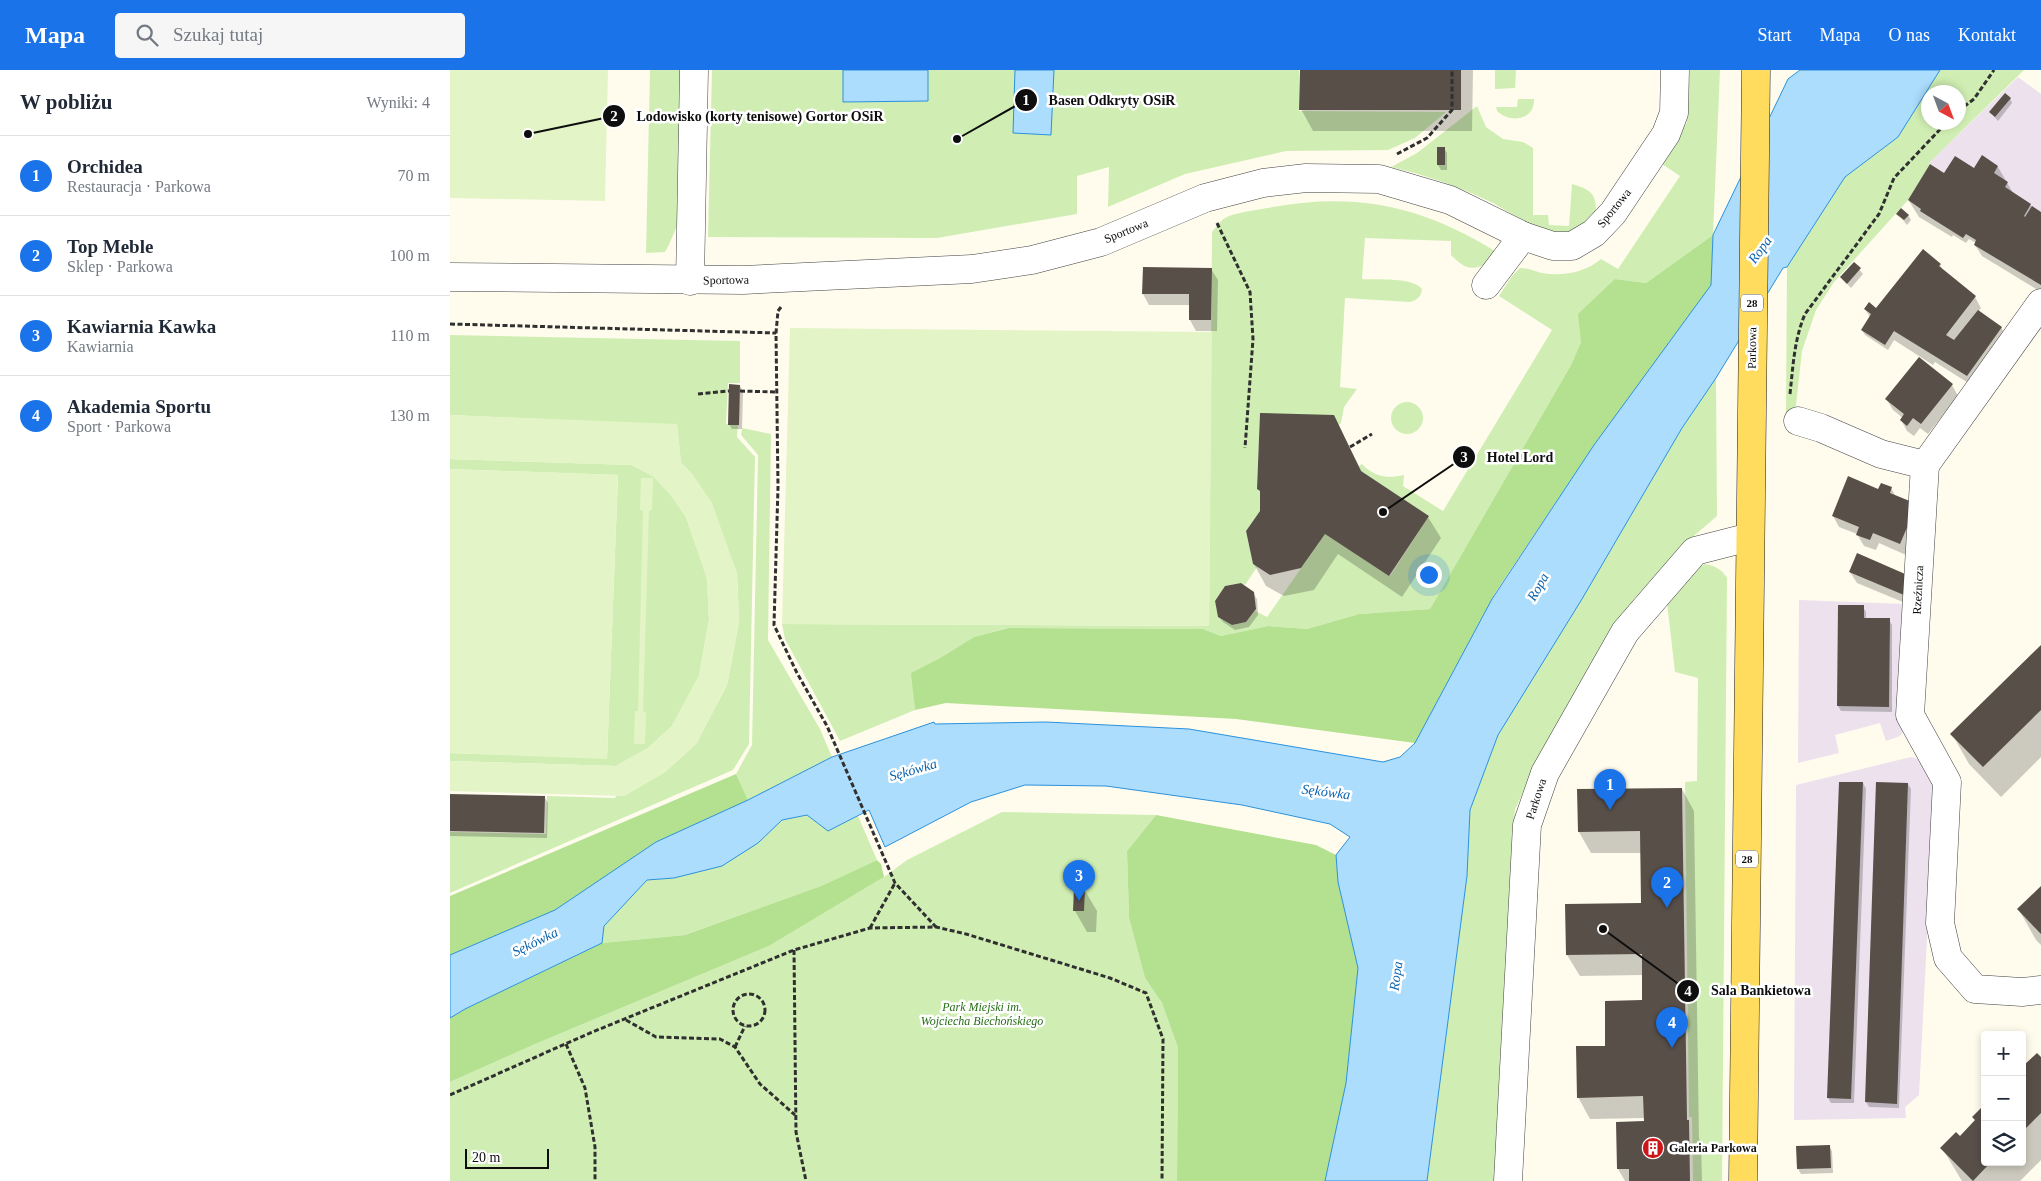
<!DOCTYPE html>
<html lang="pl">
<head>
<meta charset="utf-8">
<style>
  :root { --surface:#fff; --page:#f6f6f7; --text:#1f2937; --muted:#747a83; --line:#e0e1e3; --accent:#1a73e8 }
  body { margin:0; font-family:"Times New Roman",serif; background:var(--page); color:var(--text) }
  .controls { position:absolute; right:15px; bottom:15px; display:grid; overflow:hidden; border-radius:5px; box-shadow:0 2px 8px #0003 }
  .controls button { width:45px; height:45px; display:grid; place-items:center; padding:0; border:0; border-bottom:1px solid var(--line); background:var(--surface); color:var(--text); font:25px sans-serif }
  .compass { position:absolute; left:1471px; top:15px; width:45px; height:45px; border-radius:50%; background:var(--surface); box-shadow:0 2px 8px #0003; rotate:139deg }
  .scale { position:absolute; left:15px; bottom:12px; width:84px; box-sizing:border-box; padding-left:5px; border:2px solid #0e0e0e; border-top:0; font-size:14px; line-height:18px; white-space:nowrap; color:#0e0e0e; -webkit-text-stroke:4px #fff; paint-order:stroke }
  .you { position:absolute; left:978px; top:504px; width:18px; height:18px; margin:-12px; border:4px solid #fff; border-radius:50%; background:#1a73e8; box-shadow:0 0 0 8px #1a73e833 }
  .badge { display:grid; place-items:center; width:32px; height:32px; border-radius:50%; background:var(--accent); color:#fff; font-size:16px; font-weight:700 }
  .pin { position:absolute; translate:-50% -41px; filter:drop-shadow(0 1px 2px #0008) }
  .pin::after { content:''; position:absolute; top:26px; width:18px; height:15px; background:inherit; clip-path:polygon(0 0,100% 0,50% 100%) }
  .list { margin:0; padding:0; list-style:none }
  h2 { display:flex; justify-content:space-between; align-items:center; height:65px; margin:0; padding:0 20px; font-size:21px }
  h2 small { font-size:16px; font-weight:400; color:var(--muted) }
  .list li { display:grid; grid-template-columns:32px 1fr auto; gap:15px; align-items:center; box-sizing:border-box; height:80px; padding:0 20px; border-top:1px solid var(--line) }
  .list b { display:block; font-size:19px; white-space:nowrap }
  .list p { margin:0; font-size:16px; white-space:nowrap; color:var(--muted) }
  .list em { font-size:16px; font-style:normal; color:var(--muted) }
  .icon { flex:none; width:28px; height:28px; fill:none; stroke:currentColor; stroke-width:2; stroke-linecap:round; stroke-linejoin:round }
  .map { position:relative; flex:none; width:1591px; height:1111px; overflow:hidden }
  header { display:flex; align-items:center; gap:30px; box-sizing:border-box; height:70px; padding:0 25px; background:var(--accent); color:#fff }
  header strong { font-size:24px }
  nav { display:flex; gap:28px; margin-inline-start:auto; font-size:18px }
  .search { width:350px; height:45px; background:var(--page); display:flex; align-items:center; gap:12px; box-sizing:border-box; padding:0 18px; border-radius:5px; color:var(--muted); font-size:19px }
  main { display:flex }
  aside { flex:1; background:var(--surface) }
  .map>svg:first-child { display:block }
  .industrial { fill:#ece1ed }
  .green { fill:#d0eeb3; fill-rule:evenodd }
  .forest { fill:#b3e190 }
  .pitch { fill:#e3f4c6 }
  .water { fill:#acddfd; stroke:#2b91dc }
  .shadow { fill:#0003 }
  .building { fill:#584f49 }
  .lines { fill:none; stroke-linecap:round; stroke-linejoin:round }
  .minor-casing { stroke:#414141; stroke-width:29 }
  .major-casing { stroke:#1f1f1f; stroke-width:29 }
  .path { stroke:#303030; stroke-width:3; stroke-dasharray:5 2.5; stroke-linecap:butt }
  .minor { stroke:#fff; stroke-width:28 }
  .major { stroke:#ffdc5e; stroke-width:28 }
  .labels { text-anchor:middle; dominant-baseline:central; stroke-width:5; stroke-linejoin:round; paint-order:stroke }
  .shield { fill:#fff; stroke:#565656; stroke-width:1 }
  .shield-label { font-size:11px; font-weight:bold; fill:#0e0e0e }
  .street-label { font-size:12px; fill:#0e0e0e; stroke:#fff }
  .park-label { font-size:12px; font-style:italic; fill:#266d16; stroke:#fff }
  .poi-label { font-size:12px; font-weight:bold; fill:#0e0e0e; stroke:#fff; text-anchor:start }
  .water-label { font-size:14px; font-style:italic; fill:#0962ad; stroke:#fff }
  .leader { fill:none; stroke:#0e0e0e; stroke-width:2 }
  .callout-dot { fill:#0e0e0e; stroke:#fff; stroke-width:2 }
  .mark-label { font-size:15px; text-anchor:middle; font-weight:bold; fill:#fff }
  .callout-label { font-size:14px; text-anchor:middle; font-weight:bold; fill:#0e0e0e; stroke:#fff; stroke-width:5; stroke-linejoin:round; paint-order:stroke }
</style>
</head>
<body>
<header>
<strong>Mapa</strong>
<div class="search"><svg class="icon" aria-label="search" viewBox="0 0 24 24"><circle cx="10" cy="10" r="6"/><path d="M15 15l6 6"/></svg>Szukaj tutaj</div>
<nav><a>Start</a><a>Mapa</a><a>O nas</a><a>Kontakt</a></nav>
</header>
<main>
<aside>
<h2>W pobliżu<small>Wyniki: 4</small></h2>
<ul class="list">
<li><span class="badge">1</span><div><b>Orchidea</b><p>Restauracja · Parkowa</p></div><em>70 m</em></li>
<li><span class="badge">2</span><div><b>Top Meble</b><p>Sklep · Parkowa</p></div><em>100 m</em></li>
<li><span class="badge">3</span><div><b>Kawiarnia Kawka</b><p>Kawiarnia</p></div><em>110 m</em></li>
<li><span class="badge">4</span><div><b>Akademia Sportu</b><p>Sport · Parkowa</p></div><em>130 m</em></li>
</ul>
</aside>
<div class="map">
<svg width="1591" height="1111" viewBox="0 0 1591 1111">
  <rect width="100%" height="100%" fill="#fffcee"/>
  <g class="industrial">
    <path d="M1568 7 1591 24V188L1499 96 1494 103 1479 93Z"/>
    <path d="M1349 530 1455 534V658L1450 666 1436 671 1430 653 1385 665 1389 683 1348 693Z"/>
    <path d="M1461 687 1476 691 1485 713 1469 1025 1455 1037 1456 1048 1344 1050 1346 715Z"/>
  </g>
  <g class="green">
    <path d="M200 0H240L235 139C227 153 223 168 215 182L196 183Z"/>
    <path d="M262 0H849V41L996 42 965 68 938 80 836 81 735 104 658 137 659 97 627 106V144L487 168 258 167Z"/>
    <path d="M1045 0H1066L1065 18 1045 19Z"/>
    <path d="M1240 0H1270L1263 165 1196 213 1165 209 1131 272 1121 295 980 539 909 544 857 559 818 556 771 566 753 559 557 558 524 567 490 588 462 603 465 640 390 671 335 569 332 554 759 556 762 162C766 158 770 151 775 148 782 143 813 139 823 137 907 122 972 136 1045 181L1037 194C1020 201 1014 198 1001 185V171L915 168 912 209C927 210 963 207 972 219 971 227 967 230 960 232L895 228 890 317 907 319 894 337 891 353 889 355 810 343 807 419 810 421V441L796 461 803 494 807 497 795 515 791 513 775 516 765 531 768 547 782 555 796 552 805 541 817 547 875 464 940 506 979 446 911 401 909 396 912 394C924 407 938 409 954 405L953 416 993 441 1102 260 1049 226 1062 206 1070 198C1079 198 1084 201 1092 203 1112 207 1136 202 1151 189L1168 199 1230 106 1212 94 1237 52Z"/>
    <path d="M1490 0H1574L1479 93 1480 94 1458 130 1384 212 1366 240 1352 281 1345 344 1336 342 1337 197 1395 107 1448 67ZM1478 22H1508V52H1478Z"/>
    <path d="M1068 29H1084C1085 50 1060 54 1047 41L1046 37H1067Z"/>
    <path d="M1027 36 1036 57 1053 69 1073 72 1083 78V145H1098L1099 155 1119 156 1122 114C1142 120 1147 124 1146 146 1127 159 1121 165 1097 163 1091 162 1052 138 1043 133 1010 117 976 105 941 97L967 83Z"/>
    <path d="M0 265 290 271V313H278L276 354 288 355 287 367 305 387 299 674 283 700 0 823V762L96 764 97 726 165 728 166 726H174L215 702 246 674 277 615 289 552 287 503 243 405 231 393 227 355 0 345Z"/>
    <path d="M1266 308 1267 446 1231 477 1184 529 1107 654 1065 739 1059 852 1052 1111H977L1017 806 1020 740 1048 665 1132 529 1232 358Z"/>
    <circle cx="957" cy="348" r="16"/>
    <path d="M292 358 321 364 318 570 370 659 382 687 298 730 286 704 302 675 308 385 291 365Z"/>
    <path d="M0 389 182 395 204 407 220 424 236 447 257 508 259 550 249 606 222 656 198 678 166 696 0 691V683L157 688 168 405 0 399Z"/>
    <path d="M1255 494C1265 496 1272 499 1277 508L1272 1111H1243L1242 1047H1239L1235 712 1247 711 1248 608 1225 602 1216 524 1237 503Z"/>
    <path d="M552 742 706 745 677 781 679 848 695 908 712 933 728 978 727 1111H0V1012L83 975 319 876 434 807 457 790Z"/>
    <path d="M357 745 378 761 408 746 427 790 371 816 235 865 152 873 154 856 197 810 224 808 308 773 332 750Z"/>
  </g>
  <g class="forest">
    <path d="M1263 165 1261 215 1144 375 1045 523 965 673 786 649 496 633 465 640 461 603 490 588 524 567 558 558 753 559 771 566 818 556 857 559 909 544 980 539 1121 295 1131 272 1128 244 1165 209 1196 213Z"/>
    <path d="M286 704 298 730 206 772 105 840 0 885V826Z"/>
    <path d="M706 745 866 775 886 785 888 812 908 898 896 1013 875 1111H727L728 978 712 933 695 908 679 848 677 781Z"/>
    <path d="M427 790 431 794 434 807 319 876 83 975 0 1012V948L15 939 152 873 235 865 371 816Z"/>
  </g>
  <g class="pitch">
    <path d="M0 0H158L155 131 0 128Z"/>
    <path d="M340 258 762 262 759 556 332 554Z"/>
    <path d="M0 345 227 354 231 393 243 405 262 433 287 503 289 552 277 615 246 674 215 702 174 726 0 721V691L166 696 198 678 222 656 249 605 259 550 257 509 236 447 220 424 204 407 182 395 0 389Z"/>
    <path d="M0 399 168 405 157 689 0 683Z"/>
    <path d="M191 408H203L202 440 199 441 193 641 196 642 195 674H184L185 641H188L193 440H190Z"/>
  </g>
  <g class="water">
    <path d="M393 0H478V31L393 32Z"/>
    <path d="M565 0H604L601 65 563 63Z"/>
    <path d="M1350 0H1490L1448 67 1395 107 1337 197 1333 198 1266 308 1232 358 1132 529 1048 665 1020 740 1017 806 977 1111H875L896 1013 908 898 888 812 886 785 900 767 880 754 792 735 656 716 575 715 521 732 435 777 419 740 378 761 357 745 332 750 308 773 272 796 224 808 197 810 154 856 152 873 15 939 0 948V885L105 840 206 772 298 730 382 687 484 652 485 654 596 652 739 659 933 692 950 687 965 673 1042 529 1144 375 1261 215 1263 165 1338 9Z"/>
  </g>
  <g class="shadow">
    <path d="M851 0H1023L1022 61H863L851 39Z"/>
    <path d="M1560 28 1562 33 1548 51 1540 42Z"/>
    <path d="M994 78 997 83V100H991L988 95Z"/>
    <path d="M1548 97 1563 123 1591 143V222L1532 186 1525 175 1526 173 1519 169 1516 173 1503 165 1502 167 1469 147 1459 131 1494 105Z"/>
    <path d="M1448 144 1458 145 1461 150 1457 155Z"/>
    <path d="M1404 193 1413 204 1401 218 1391 207Z"/>
    <path d="M1490 195 1494 202 1525 227 1531 238 1528 242 1551 257 1557 268 1523 316 1485 292 1483 295 1444 270 1438 280 1415 265 1412 260 1420 247 1415 239 1426 240Z"/>
    <path d="M761 199 768 210 767 261H746L740 250V235H699L693 224Z"/>
    <path d="M1502 315 1508 326 1478 364 1470 358 1464 366 1457 361 1451 350 1453 348 1443 340 1437 330Z"/>
    <path d="M290 316 293 321 292 359H282L279 354Z"/>
    <path d="M883 346 913 404 978 447 991 468 952 527 888 484 864 520 834 526 816 516 804 494 811 442V423L808 418Z"/>
    <path d="M1441 418 1446 427 1466 435 1456 485 1429 473 1426 480 1414 476 1407 464 1389 457 1383 446 1429 420Z"/>
    <path d="M1400 502 1461 508 1460 535 1407 513Z"/>
    <path d="M803 523 807 529 808 545 799 557 785 560 773 552 769 547Z"/>
    <path d="M1413 537 1416 542V549L1439 550 1442 555V642L1391 641 1388 636Z"/>
    <path d="M1591 577V687L1551 727 1519 694 1502 664Z"/>
    <path d="M1413 713 1416 719 1404 1033H1381L1378 1028Z"/>
    <path d="M1427 713 1458 714 1461 719 1449 1038 1419 1037 1416 1032Z"/>
    <path d="M1232 719 1244 741 1249 1068 1251 1073 1252 1111H1175L1168 1099 1195 1052V1048L1140 1049 1128 1027 1157 977 1193 931V905L1130 906 1117 885 1192 834 1191 783H1141L1129 762Z"/>
    <path d="M0 725 95 728 98 733 97 768 0 766Z"/>
    <path d="M1591 818V875L1586 870 1569 840Z"/>
    <path d="M634 819 647 841 646 862H637L625 841Z"/>
    <path d="M1587 984 1591 988V1090L1570 1111H1512L1492 1078 1510 1067 1526 1051 1535 1036V1092H1572V1006L1575 1004 1572 999Z"/>
    <path d="M1379 1076 1382 1081 1383 1103 1351 1104 1348 1099Z"/>
  </g>
  <g class="building">
    <path d="M850 0H1011V40H849Z"/>
    <path d="M1555 23 1561 28 1545 47 1539 42Z"/>
    <rect x="987" y="77" width="8" height="18"/>
    <path d="M1532 85 1548 96 1544 103 1558 112 1555 117 1581 134 1574 146 1575 147 1582 136 1591 142V215L1524 175 1526 170 1516 164 1513 168 1470 141 1471 139 1458 130 1480 94 1494 103 1505 86 1524 98Z"/>
    <path d="M1451 138 1459 145 1454 150 1446 144Z"/>
    <path d="M1473 179 1491 194 1489 196 1526 226 1496 265 1504 270 1528 240 1552 257 1517 306 1444 261 1435 275 1411 260 1421 244 1414 239 1419 232 1426 238Z"/>
    <path d="M1404 192 1411 198 1397 214 1390 207Z"/>
    <path d="M693 197 762 198 761 250H739V224H692Z"/>
    <path d="M1469 287 1503 314 1471 354 1463 348 1457 356 1450 350 1454 344 1435 329Z"/>
    <path d="M279 314 290 315 289 355H278Z"/>
    <path d="M810 343 884 345 911 401 979 446 939 506 875 464 851 498 820 505 803 494 796 461 810 441V421L807 419Z"/>
    <path d="M1398 406 1428 419 1431 413 1442 417 1440 423 1467 434 1450 474 1423 463 1420 470 1406 465 1409 457 1382 446Z"/>
    <path d="M1407 483 1462 507 1454 525 1399 502Z"/>
    <path d="M791 513 804 522 806 539 796 552 782 555 768 547 765 531 775 516Z"/>
    <path d="M1388 535H1414V548H1440L1439 637 1387 636Z"/>
    <path d="M1591 575V640L1533 697 1500 664Z"/>
    <path d="M1389 712H1413L1401 1029 1377 1028Z"/>
    <path d="M1426 712 1458 713 1447 1034 1415 1032Z"/>
    <path d="M1232 718 1237 1050H1239L1240 1111H1179V1099H1167L1166 1052 1194 1051 1193 1026 1127 1028 1126 976H1155V931L1192 930V884L1116 885 1115 834 1191 833 1190 761 1128 762 1127 719Z"/>
    <path d="M0 724 95 726 94 763 0 761Z"/>
    <path d="M1591 816V864L1567 839Z"/>
    <path d="M624 818H635L634 841H623Z"/>
    <path d="M1587 983 1591 987V1043L1572 1062V1005L1575 1002 1572 997Z"/>
    <path d="M1535 1034V1092H1541L1523 1111 1490 1078 1506 1062 1510 1066 1525 1050 1522 1047Z"/>
    <path d="M1380 1075 1381 1098 1347 1099 1346 1076Z"/>
  </g>
  <g class="lines">
    <g class="minor-casing">
      <g id="minor">
        <path d="M0 207 293 210 522 199 582 190 651 172 755 128 813 113 856 108 929 109 1000 130 1073 166 1103 176H1122L1144 163 1163 143 1216 64 1224 43 1225 0"/>
        <path d="M240 211 244 0"/>
        <path d="M1036 215 1073 166"/>
        <path d="M1348 351 1371 358 1431 384 1475 395 1591 233"/>
        <path d="M1475 395 1460 645 1497 712 1490 853 1498 888 1525 919 1572 922 1591 920"/>
        <path d="M1058 1111 1077 755 1095 703 1175 562 1245 481 1300 467"/>
      </g>
    </g>
    <g class="major-casing">
      <path id="major" d="M1293 1111 1306 0"/>
    </g>
    <g class="path">
      <path d="M1508 41 1524 29 1544 0"/>
      <path d="M947 84 977 68 1002 40V0"/>
      <path d="M767 153 800 222 803 269 795 378"/>
      <path d="M331 237 328 241 326 263 328 417 324 555 347 603 377 656 445 813 486 857"/>
      <path d="M0 254 326 263"/>
      <path d="M290 321 326 322"/>
      <path d="M248 324 279 321"/>
      <path d="M1340 324C1343 297 1344 270 1355 244L1429 144 1444 108 1497 52"/>
      <path d="M900 377 922 364"/>
      <path d="M420 858 445 813"/>
      <path d="M344 880 346 1062 356 1111"/>
      <circle cx="299" cy="940" r="16"/>
      <path d="M176 950 206 967 270 969 285 977 310 1014 345 1045"/>
      <path d="M116 974 135 1018 145 1077V1111"/>
      <path d="M285 977 295 956"/>
      <path d="M0 1025 140 963 344 880 420 858 486 857 516 864 660 908 696 923 713 969 712 1111"/>
    </g>
    <use href="#minor" class="minor"/>
    <use href="#major" class="major"/>
  </g>
  <defs>
    <g id="building-disc" transform="scale(1.125)"><circle r="9.5" fill="#cd161a" stroke="#fff"/><path d="M-4-6H4V6H1V3H-1V6H-4ZM-2.5-4.3h1.7v1.8h-1.7ZM.8-4.3h1.7v1.8H.8ZM-2.5-1h1.7V.8h-1.7ZM.8-1h1.7V.8H.8Z" fill="#fff"/></g>
  </defs>
  <g fill-rule="evenodd">
    <use href="#building-disc" x="1203" y="1078"/>
  </g>
  <g class="labels">
    <g class="shield">
      <rect x="1291" y="224.5" width="22" height="17" rx="4"/>
      <rect x="1286" y="780.5" width="22" height="17" rx="4"/>
    </g>
    <g class="shield-label">
      <text x="1302" y="233">28</text>
      <text x="1297" y="789">28</text>
    </g>
    <g class="street-label">
      <text transform="translate(1164 138) rotate(-51)">Sportowa</text>
      <text transform="translate(676 161) rotate(-22)">Sportowa</text>
      <text transform="translate(276 210) rotate(-1)">Sportowa</text>
      <text transform="translate(1302 278) rotate(-89)">Parkowa</text>
      <text transform="translate(1468 520) rotate(-87)">Rzeźnicza</text>
      <text transform="translate(1086 729) rotate(-72)">Parkowa</text>
    </g>
    <g class="park-label">
      <text x="532" y="937">Park Miejski im.<tspan x="532" dy="14">Wojciecha Biechońskiego</tspan></text>
    </g>
    <g class="poi-label">
      <text x="1219" y="1078">Galeria Parkowa</text>
    </g>
    <g class="water-label">
      <text transform="translate(1310 180) rotate(-54)">Ropa</text>
      <text transform="translate(1088 517) rotate(-61)">Ropa</text>
      <text transform="translate(463 700) rotate(-16)">Sękówka</text>
      <text transform="translate(876 722) rotate(7)">Sękówka</text>
      <text transform="translate(85 872) rotate(-26)">Sękówka</text>
      <text transform="translate(946 906) rotate(-82)">Ropa</text>
    </g>
  </g>
  <path class="leader" d="M507 69L576 30M78 64L164 46M933 442L1014 387M1153 859L1238 921"/>
  <g class="callout-dot">
    <circle cx="507" cy="69" r="5"/>
    <circle cx="78" cy="64" r="5"/>
    <circle cx="933" cy="442" r="5"/>
    <circle cx="1153" cy="859" r="5"/>
    <circle cx="576" cy="30" r="12"/>
    <circle cx="164" cy="46" r="12"/>
    <circle cx="1014" cy="387" r="12"/>
    <circle cx="1238" cy="921" r="12"/>
  </g>
  <g class="mark-label">
    <text x="576" y="35">1</text>
    <text x="164" y="51">2</text>
    <text x="1014" y="392">3</text>
    <text x="1238" y="926">4</text>
  </g>
  <g class="callout-label">
    <text x="662" y="35">Basen Odkryty OSiR</text>
    <text x="310" y="51">Lodowisko (korty tenisowe) Gortor OSiR</text>
    <text x="1070" y="392">Hotel Lord</text>
    <text x="1311" y="925">Sala Bankietowa</text>
  </g>
</svg>
<div class="controls">
<button>+</button>
<button>−</button>
<button><svg class="icon" aria-label="layers" viewBox="0 0 24 24"><path d="M12 4l9 5-9 5-9-5zM3 14l9 5 9-5"/></svg></button>
</div>
<svg class="compass" viewBox="-18 -18 36 36"><path d="M0-13l5 13h-10z" fill="#e53935"/><path d="M0 13l5-13h-10z" fill="#747a83"/></svg>
<div class="scale">20 m</div>
<div class="you"></div>
<div class="pin badge" style="left:1160px;top:740px">1</div>
<div class="pin badge" style="left:1217px;top:838px">2</div>
<div class="pin badge" style="left:629px;top:831px">3</div>
<div class="pin badge" style="left:1222px;top:978px">4</div>
</div>
</main>
</body>
</html>
